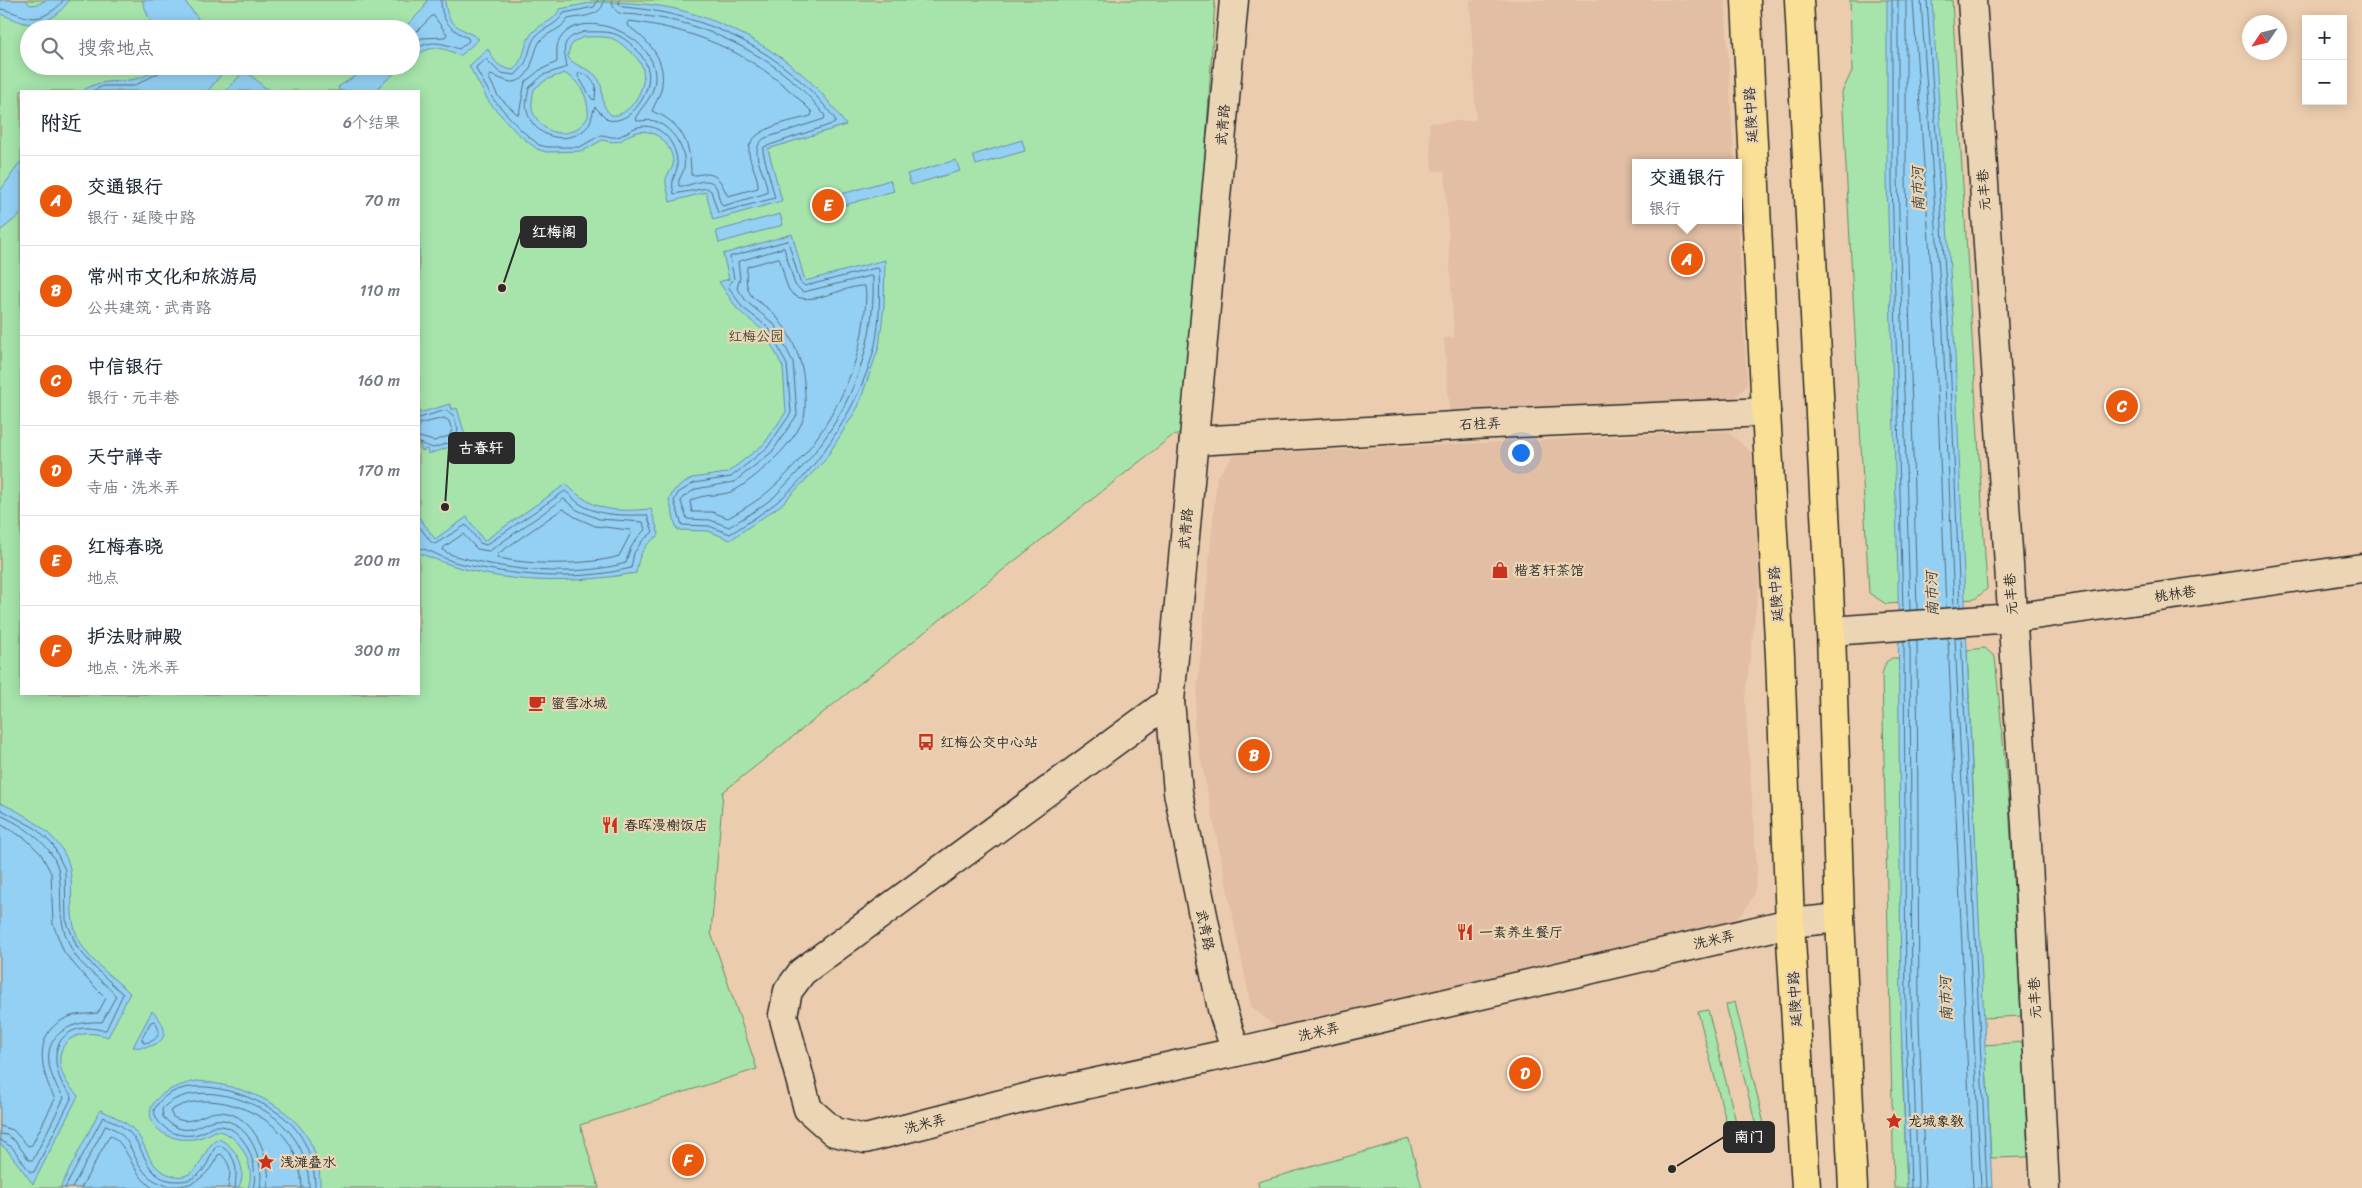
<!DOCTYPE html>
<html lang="zh">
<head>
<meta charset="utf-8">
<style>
  :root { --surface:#fff; --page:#f2f2f3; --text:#1f2937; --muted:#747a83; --line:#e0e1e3; --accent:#ea580c }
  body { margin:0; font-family:Sriracha,"LXGW WenKai TC",sans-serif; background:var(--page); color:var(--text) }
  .controls { position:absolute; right:15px; top:15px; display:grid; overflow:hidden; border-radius:0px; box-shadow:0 2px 12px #0003 }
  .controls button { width:45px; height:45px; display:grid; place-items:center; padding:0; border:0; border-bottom:1px solid var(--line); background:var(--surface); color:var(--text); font:25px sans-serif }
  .compass { position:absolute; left:2242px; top:15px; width:45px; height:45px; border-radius:50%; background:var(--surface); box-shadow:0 2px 12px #0003; rotate:235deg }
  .you { position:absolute; left:1520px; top:452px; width:18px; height:18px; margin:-12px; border:4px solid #fff; border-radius:50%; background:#1a73e8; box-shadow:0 0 0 8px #1a73e833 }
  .badge { display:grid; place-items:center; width:32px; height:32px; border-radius:50%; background:var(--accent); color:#fff; font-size:16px; font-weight:700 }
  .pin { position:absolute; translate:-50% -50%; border:2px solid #fff; box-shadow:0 1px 5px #0006 }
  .popup { position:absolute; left:1632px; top:159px; width:110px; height:65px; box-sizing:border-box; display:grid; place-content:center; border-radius:0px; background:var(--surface); filter:drop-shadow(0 1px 4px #0005); font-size:16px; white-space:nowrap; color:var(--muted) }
  .popup b { font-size:19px; color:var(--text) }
  .popup::after { content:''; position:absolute; left:50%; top:100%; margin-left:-10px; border:10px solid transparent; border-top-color:var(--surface) }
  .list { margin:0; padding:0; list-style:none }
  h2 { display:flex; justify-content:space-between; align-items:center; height:65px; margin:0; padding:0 20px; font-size:21px }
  h2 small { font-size:16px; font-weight:400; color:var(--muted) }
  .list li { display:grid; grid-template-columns:32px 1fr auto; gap:15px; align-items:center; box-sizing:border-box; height:90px; padding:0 20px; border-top:1px solid var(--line) }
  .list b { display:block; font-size:19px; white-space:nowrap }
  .list p { margin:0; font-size:16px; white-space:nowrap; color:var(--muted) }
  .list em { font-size:16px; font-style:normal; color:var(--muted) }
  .icon { flex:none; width:28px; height:28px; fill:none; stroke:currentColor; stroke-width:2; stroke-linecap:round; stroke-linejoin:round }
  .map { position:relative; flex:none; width:2362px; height:1188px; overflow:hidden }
  .search { position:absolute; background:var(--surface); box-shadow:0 2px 12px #0003; left:20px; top:20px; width:400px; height:55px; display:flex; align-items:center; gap:12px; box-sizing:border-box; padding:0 18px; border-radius:28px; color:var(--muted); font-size:19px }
  .panel { position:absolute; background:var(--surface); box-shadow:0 2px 12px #0003; left:20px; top:90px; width:400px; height:605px; border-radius:0px }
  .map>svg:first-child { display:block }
  .built { fill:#e1bea4 }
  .green { fill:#a6e4ab; stroke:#68886b; fill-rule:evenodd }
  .water { fill:#93d0f4; stroke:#698ea4; fill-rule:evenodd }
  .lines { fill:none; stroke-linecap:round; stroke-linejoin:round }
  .shore { stroke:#556d7b; stroke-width:1 }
  .street-casing { stroke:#2b2b2b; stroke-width:31 }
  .secondary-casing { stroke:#2b2b2b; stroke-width:31 }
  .primary-casing { stroke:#2b2b2b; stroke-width:31 }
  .street { stroke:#ebd5b4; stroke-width:28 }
  .secondary { stroke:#ebd5b4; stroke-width:28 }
  .primary { stroke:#fadf96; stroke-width:28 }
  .labels { text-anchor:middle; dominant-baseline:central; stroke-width:4.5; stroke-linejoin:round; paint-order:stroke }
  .street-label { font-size:14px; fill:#2b2b2b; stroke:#ebd5b4 }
  .park-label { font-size:14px; fill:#3d473e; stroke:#ebd5b4 }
  .poi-label { font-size:14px; fill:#2b2b2b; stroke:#ebd5b4; text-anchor:start }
  .water-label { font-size:15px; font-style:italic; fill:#3b4449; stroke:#ebd5b4 }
  .leader { fill:none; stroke:#2b2b2b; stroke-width:2 }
  .callout-dot { fill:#2b2b2b; stroke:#ebd5b4; stroke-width:2 }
  .callout { fill:#2b2b2b; stroke:#2b2b2b; stroke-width:2 }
  .callout-label { font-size:15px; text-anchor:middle; font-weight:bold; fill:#fff }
</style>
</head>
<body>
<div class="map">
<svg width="2362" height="1188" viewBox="0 0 2362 1188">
  <rect width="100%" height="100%" fill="#ecccae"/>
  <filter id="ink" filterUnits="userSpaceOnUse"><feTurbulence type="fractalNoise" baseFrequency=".02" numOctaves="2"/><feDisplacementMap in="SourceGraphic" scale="10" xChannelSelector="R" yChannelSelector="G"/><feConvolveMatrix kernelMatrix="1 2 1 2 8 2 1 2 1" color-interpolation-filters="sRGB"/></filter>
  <g filter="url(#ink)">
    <g class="built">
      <path d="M1470 0H1725L1734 163H1636V220H1738L1747 385 1731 402 1450 416 1444 338 1454 337 1445 171H1432L1429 123 1476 120Z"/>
      <path d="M1727 431 1752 453 1759 582 1745 698 1757 871 1754 895 1743 913 1724 927 1278 1029 1251 1006 1194 725 1217 477 1234 455Z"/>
    </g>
    <g class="green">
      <path d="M0 0H1215L1188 433 1172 436 723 792 711 933 757 1069 580 1125 599 1188H0ZM29 29H411V66H29ZM21 91H419V694H21Z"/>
      <path d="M1850 0H1952L1987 589 1975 599 1886 604 1869 593 1842 92 1852 71Z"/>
      <path d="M1985 648 1995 657 2009 804 2021 1016 1983 1018 1967 650Z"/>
      <path d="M1892 658H1899L1902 1059 1907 1188H1894L1882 674 1886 662Z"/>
      <path d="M1735 1002 1764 1124 1756 1126 1726 1005Z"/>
      <path d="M1708 1010 1738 1130 1729 1133 1698 1012Z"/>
      <path d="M2023 1042 2028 1157 1991 1158 1985 1045Z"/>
      <path d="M1409 1139 1422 1188H1259L1258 1182Z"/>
    </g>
    <g class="water">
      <path d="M0 0H26L30 5 39 4 46 0H69C62 12 46 25 30 24 20 23 10 17 0 14Z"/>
      <path d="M142 0H184L206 29H153Z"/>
      <path d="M427 0H445C447 28 460 26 479 39L460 56C440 45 430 45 411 59V29H403L424 8Z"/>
      <path d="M1887 0H1932L1954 330 1972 772 1992 1188H1907L1901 1021 1898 578 1887 179Z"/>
      <path d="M595 2C620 2 646 3 671 8 718 18 767 44 803 75 820 89 833 107 846 125L768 149 782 201 713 220 706 192 670 202C669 195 665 185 666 179 667 174 672 170 673 165 674 147 657 128 638 132 620 136 626 146 602 140L583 151 546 152 537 149 516 132 489 102 469 66 488 49C494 62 499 68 513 70 528 55 522 45 533 32 542 22 552 24 560 9ZM584 37C593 37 602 36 611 38 617 40 623 45 627 49 634 54 641 61 643 70 647 87 630 118 611 115 596 101 608 88 595 75 587 67 575 67 568 57 569 45 573 41 584 37ZM564 73C581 82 589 98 588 117 576 137 550 139 537 119 535 116 532 112 532 109 531 103 533 95 534 89L546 80Z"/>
      <path d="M158 66H228L208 91H83C105 73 138 90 158 66Z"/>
      <path d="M371 66H403L374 91H340L338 87Z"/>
      <path d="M245 70 264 87 272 91H226Z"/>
      <path d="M1022 140 1025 151 976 165 973 155Z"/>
      <path d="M956 160 960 171 911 185 907 174Z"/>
      <path d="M21 161V214L0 231V191Z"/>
      <path d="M890 180 894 191 845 205 842 194Z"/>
      <path d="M780 214 783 225 719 243 716 231Z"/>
      <path d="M792 234 805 281 885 260 884 306 879 347 858 407 825 460 781 505 730 540 709 531 677 530 669 500 674 490 692 478 727 473 764 444 786 412 783 367 764 331 738 310 719 282 729 279 723 254Z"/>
      <path d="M450 404 452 410 457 408 465 435 461 436 463 443 428 454 427 449 422 451 419 441V413Z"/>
      <path d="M566 484C595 512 613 512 651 509L659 535C643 546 639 554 636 573 559 586 491 584 419 553V517L435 539 467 517 484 541Z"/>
      <path d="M0 803C27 814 64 838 70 869 74 895 67 920 81 944 92 963 114 978 130 993L108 1037C75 1025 47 1046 66 1081 69 1086 74 1091 78 1096L33 1184 8 1151 0 1144Z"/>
      <path d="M152 1011C176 1033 162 1050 133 1047Z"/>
      <path d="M197 1081C258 1087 322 1117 320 1188H248C257 1167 239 1131 215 1131 165 1162 108 1099 197 1081Z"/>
      <path d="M100 1110C112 1115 123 1120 133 1129 148 1144 147 1169 171 1175 177 1177 183 1177 189 1174 204 1166 204 1146 218 1139 236 1145 249 1171 238 1188H60Z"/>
    </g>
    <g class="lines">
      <g class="shore">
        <path d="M598 0 594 7 564 13C555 27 544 27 536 36 526 49 533 59 515 75L500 73 486 59 477 66 476 69 493 99 520 129 539 145 547 147H580L601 135C606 135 612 138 616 137 624 136 630 129 638 127 659 122 675 141 677 160 679 175 669 176 674 194L707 188 711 191 718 213 775 198 763 152 764 147 835 123V119C786 52 706 13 623 7L619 4V0"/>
        <path d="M604 0C603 17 581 16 568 19 560 31 549 31 541 40 532 50 534 82 511 82 504 81 496 76 490 75L489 78 498 96 517 114H519L525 82 540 70 557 62C557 57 556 49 558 43 576 0 670 38 653 89 650 101 640 108 635 119L637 121C643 121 652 119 657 122 673 129 687 150 684 168 683 175 677 179 679 186 690 188 708 173 716 187 719 193 718 201 723 206L767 193C769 177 745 150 765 138L824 119 825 116C792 70 737 39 683 23 668 19 654 17 638 15 632 14 625 15 619 13 614 10 612 5 612 0"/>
        <path d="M1892 0V179L1903 611"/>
        <path d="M1898 0V179L1910 610"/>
        <path d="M1906 0V179L1917 610"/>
        <path d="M1913 0 1935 331 1946 608"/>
        <path d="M1921 0 1943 331 1954 607"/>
        <path d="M1927 0 1949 331 1960 607"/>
        <path d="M0 9C21 12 31 26 52 11 57 8 60 5 63 0"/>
        <path d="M629 21C703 30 761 58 812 112L811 116C793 121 745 128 749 154 751 165 759 178 758 188L728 196C722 187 721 175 707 174 701 173 696 176 691 175 691 150 686 130 663 116 659 114 655 113 652 111 655 104 659 97 661 90 668 60 649 41 627 25Z"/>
        <path d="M584 32C594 32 606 31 615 34 628 39 645 55 648 70 653 90 632 125 608 120L595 107C591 114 593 123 584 130 564 146 533 136 527 111 525 105 528 94 529 88L543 75 567 67C564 48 559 39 584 32Z"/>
        <path d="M411 37 433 15 447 34 445 37 422 38 411 44"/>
        <path d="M411 52C429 39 440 42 459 49L469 41 468 38C450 29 441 21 441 0"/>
        <path d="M579 73 587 75 596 85 595 100 592 99 578 76Z"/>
        <path d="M92 91 103 86H134L160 72 162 66"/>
        <path d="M788 241 800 282 805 286 876 268 879 269C880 294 880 321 875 345 863 398 820 468 777 502 763 513 746 524 730 534L709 526 682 525 674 501 678 493 694 483 731 477 767 448 791 413 787 365 769 328 742 307 728 286 734 279 730 257Z"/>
        <path d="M784 248 795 285 803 292 870 276 873 277C876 352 846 421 795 475 788 482 781 490 774 497 760 508 744 518 729 527L710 520 687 519 681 502 683 497 696 489 734 482 772 452 797 415 793 362 774 324 747 302 737 288 740 278 738 262Z"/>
        <path d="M779 258C783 268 784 279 788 288 801 314 845 284 865 286 867 297 865 309 864 320 856 385 819 447 770 490 758 501 742 510 728 518L712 512H692L690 501C705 492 723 498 737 489 759 475 796 442 804 417 807 408 804 370 800 361 796 348 788 331 779 320 762 296 742 305 747 267Z"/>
        <path d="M419 418 446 410 454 416 458 430 455 441 433 448 419 443"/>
        <path d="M419 424 444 418 449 421 452 430 449 436 434 441 419 437"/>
        <path d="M564 499 577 510 599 519 643 522 645 530C634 540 629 549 626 563 578 576 523 572 476 561 465 558 452 557 443 550L444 547 463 534 477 549 489 551Z"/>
        <path d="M563 509 575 517 595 526 630 530 631 533 619 556C592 565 524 566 497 557L498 554Z"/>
        <path d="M419 526 431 542 435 544 466 525 480 543 486 545 565 491C571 495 575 501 580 504 601 517 624 515 647 515L653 532 642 541 634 553 631 568C574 582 515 576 458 563 445 560 432 550 419 548"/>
        <path d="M1955 637 1981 1188"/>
        <path d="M1961 637 1987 1188"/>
        <path d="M1948 638 1973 1188"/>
        <path d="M1910 640 1912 1021 1918 1188"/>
        <path d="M1917 640 1919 1021 1925 1188"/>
        <path d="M1904 641 1906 1021 1911 1188"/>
        <path d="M0 809 35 828 53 845 65 870 66 920 77 947 95 968 123 994 106 1030C97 1030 88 1026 78 1029 53 1036 52 1060 61 1081 63 1087 69 1091 72 1097L34 1172H30L12 1147 0 1140"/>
        <path d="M0 815C23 825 55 846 59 873 63 903 56 917 71 948 80 968 103 979 116 996L102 1022C61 1020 35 1043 56 1085 58 1090 62 1093 64 1098L33 1160H29L16 1142 7 1135 0 1134"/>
        <path d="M0 824 26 839 41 854 51 873 53 924 64 952 85 977 106 998 98 1013C91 1014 82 1014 75 1015 31 1027 39 1069 55 1099L32 1145 28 1146 13 1130 0 1126"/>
        <path d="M151 1022 155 1021C162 1034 158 1041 144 1043L142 1039Z"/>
        <path d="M65 1188 103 1117C113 1121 122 1125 130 1133 147 1151 145 1182 179 1181 189 1181 197 1177 203 1170 209 1163 211 1153 216 1146H221C238 1158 237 1170 235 1188"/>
        <path d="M72 1188 106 1125C133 1135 130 1157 147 1175 152 1180 161 1184 168 1186 194 1188 208 1176 218 1155L221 1154C233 1167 230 1172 228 1188"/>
        <path d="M81 1188 110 1135C130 1146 130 1173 153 1188"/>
        <path d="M253 1188C260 1167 245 1128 221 1126 213 1125 209 1130 203 1132 190 1138 174 1136 163 1126 158 1122 155 1117 154 1110 177 1065 258 1095 286 1119 306 1136 315 1163 315 1188"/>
        <path d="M260 1188C265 1164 251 1124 223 1120 199 1117 191 1145 163 1117L162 1109C190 1078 259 1098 284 1126 301 1143 309 1164 309 1188"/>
        <path d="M268 1188C272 1160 255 1114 221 1112 203 1111 192 1128 173 1117L170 1111C202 1090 250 1105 277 1129 294 1144 301 1166 302 1188"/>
      </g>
      <g class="street-casing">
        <g id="street">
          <path d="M1972 0 2026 825 2045 1188"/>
          <path d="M1194 441 1472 425 1766 412"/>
          <path d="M1831 631 2012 618 2362 568"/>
          <path d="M1170 701 802 972 788 991 783 1015 808 1109 834 1132 865 1139 1029 1097 1236 1052"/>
        </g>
      </g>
      <g class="secondary-casing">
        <path id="secondary" d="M1234 0 1170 701 1178 792 1222 1009 1236 1052 1790 923 1840 918"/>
      </g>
      <g class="primary-casing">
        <g id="primary">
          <path d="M1746 0 1766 412 1780 656 1790 923 1806 1188"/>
          <path d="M1799 0 1831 631 1840 918 1853 1188"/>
        </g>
      </g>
      <use href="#street" class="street"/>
      <use href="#secondary" class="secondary"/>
      <use href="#primary" class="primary"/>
    </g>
  </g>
  <defs>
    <g id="shop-bare" transform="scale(1.35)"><path d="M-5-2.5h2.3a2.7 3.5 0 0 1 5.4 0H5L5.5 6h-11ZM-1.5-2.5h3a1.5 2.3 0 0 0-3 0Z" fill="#c8321e" stroke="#ebd5b4" stroke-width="2.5" paint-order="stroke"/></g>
    <g id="cafe-bare" transform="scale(1.35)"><path d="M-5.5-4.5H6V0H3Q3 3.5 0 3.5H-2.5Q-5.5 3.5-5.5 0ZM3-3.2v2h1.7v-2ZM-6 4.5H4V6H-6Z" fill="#c8321e" stroke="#ebd5b4" stroke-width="2.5" paint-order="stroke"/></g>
    <g id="bus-bare" transform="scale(1.35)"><path d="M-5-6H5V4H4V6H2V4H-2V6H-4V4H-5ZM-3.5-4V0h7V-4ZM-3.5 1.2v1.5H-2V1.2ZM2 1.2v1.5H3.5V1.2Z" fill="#c8321e" stroke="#ebd5b4" stroke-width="2.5" paint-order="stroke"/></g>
    <g id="restaurant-bare" transform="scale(1.35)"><path d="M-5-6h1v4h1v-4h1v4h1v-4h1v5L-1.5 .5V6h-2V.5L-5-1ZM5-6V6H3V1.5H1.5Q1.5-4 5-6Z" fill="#c8321e" stroke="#ebd5b4" stroke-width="2.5" paint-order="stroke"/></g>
    <g id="sight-bare" transform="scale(1.35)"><path d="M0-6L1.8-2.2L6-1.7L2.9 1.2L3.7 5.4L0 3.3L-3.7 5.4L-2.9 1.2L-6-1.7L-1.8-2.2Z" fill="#c8321e" stroke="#ebd5b4" stroke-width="2.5" paint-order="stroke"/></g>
  </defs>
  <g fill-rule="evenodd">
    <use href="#shop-bare" x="1500" y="570"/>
    <use href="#cafe-bare" x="537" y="703"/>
    <use href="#bus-bare" x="926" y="742"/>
    <use href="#restaurant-bare" x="610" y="825"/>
    <use href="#restaurant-bare" x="1465" y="932"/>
    <use href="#sight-bare" x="1894" y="1121"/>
    <use href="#sight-bare" x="266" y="1162"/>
  </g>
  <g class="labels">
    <g class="street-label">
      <text transform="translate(1751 115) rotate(-93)">延陵中路</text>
      <text transform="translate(1223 125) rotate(-85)">武青路</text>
      <text transform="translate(1984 190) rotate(-94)">元丰巷</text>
      <text transform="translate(1480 424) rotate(-3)">石柱弄</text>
      <text transform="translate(1186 529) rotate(-85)">武青路</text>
      <text transform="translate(1776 594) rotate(-94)">延陵中路</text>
      <text transform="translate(2011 594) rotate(-94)">元丰巷</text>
      <text transform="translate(2175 594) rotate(-8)">桃林巷</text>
      <text transform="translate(1205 930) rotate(78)">武青路</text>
      <text transform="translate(1714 940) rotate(-13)">洗米弄</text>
      <text transform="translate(2035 998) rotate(-93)">元丰巷</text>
      <text transform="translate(1795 999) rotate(-93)">延陵中路</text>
      <text transform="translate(1319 1032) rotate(-13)">洗米弄</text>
      <text transform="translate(925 1124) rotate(-14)">洗米弄</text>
    </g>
    <g class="park-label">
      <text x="756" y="336">红梅公园</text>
    </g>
    <g class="poi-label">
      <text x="1514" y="570">楷茗轩茶馆</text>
      <text x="551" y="703">蜜雪冰城</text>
      <text x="940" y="742">红梅公交中心站</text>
      <text x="624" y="825">春晖漫榭饭店</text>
      <text x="1479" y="932">一素养生餐厅</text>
      <text x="1908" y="1121">龙城象教</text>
      <text x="280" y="1162">浅滩叠水</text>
    </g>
    <g class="water-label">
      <text transform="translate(1918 189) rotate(-92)">南市河</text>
      <text transform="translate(1932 594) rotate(-92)">南市河</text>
      <text transform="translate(1946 999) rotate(-92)">南市河</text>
    </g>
  </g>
  <path class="leader" d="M502 288L521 232M445 507L449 448M1672 1169L1724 1137"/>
  <g class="callout-dot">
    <circle cx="502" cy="288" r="5"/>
    <circle cx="445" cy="507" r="5"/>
    <circle cx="1672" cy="1169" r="5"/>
  </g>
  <g class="callout">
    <rect x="521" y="217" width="65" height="30" rx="5"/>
    <rect x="449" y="433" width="65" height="30" rx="5"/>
    <rect x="1724" y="1122" width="50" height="30" rx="5"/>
  </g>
  <g class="callout-label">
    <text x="554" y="237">红梅阁</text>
    <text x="481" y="453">古春轩</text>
    <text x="1749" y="1142">南门</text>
  </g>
</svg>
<div class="controls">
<button>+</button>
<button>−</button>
</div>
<svg class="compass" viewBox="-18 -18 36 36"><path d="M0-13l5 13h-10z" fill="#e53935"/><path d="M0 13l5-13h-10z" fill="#747a83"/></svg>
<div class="you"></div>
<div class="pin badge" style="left:1687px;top:259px">A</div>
<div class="popup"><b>交通银行</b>银行</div>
<div class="pin badge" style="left:1254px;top:755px">B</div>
<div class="pin badge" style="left:2122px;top:406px">C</div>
<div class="pin badge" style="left:1525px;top:1073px">D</div>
<div class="pin badge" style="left:828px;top:205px">E</div>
<div class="pin badge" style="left:688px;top:1160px">F</div>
<div class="search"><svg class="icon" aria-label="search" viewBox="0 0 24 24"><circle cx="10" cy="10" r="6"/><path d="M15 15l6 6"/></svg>搜索地点</div>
<section class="panel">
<h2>附近<small>6个结果</small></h2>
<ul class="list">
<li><span class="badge">A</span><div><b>交通银行</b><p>银行 · 延陵中路</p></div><em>70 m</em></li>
<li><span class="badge">B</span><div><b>常州市文化和旅游局</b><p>公共建筑 · 武青路</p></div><em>110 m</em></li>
<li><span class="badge">C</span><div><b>中信银行</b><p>银行 · 元丰巷</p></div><em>160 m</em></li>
<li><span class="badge">D</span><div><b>天宁禅寺</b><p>寺庙 · 洗米弄</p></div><em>170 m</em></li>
<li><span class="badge">E</span><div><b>红梅春晓</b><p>地点</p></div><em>200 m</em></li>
<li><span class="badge">F</span><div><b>护法财神殿</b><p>地点 · 洗米弄</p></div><em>300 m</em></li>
</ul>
</section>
</div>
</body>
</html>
